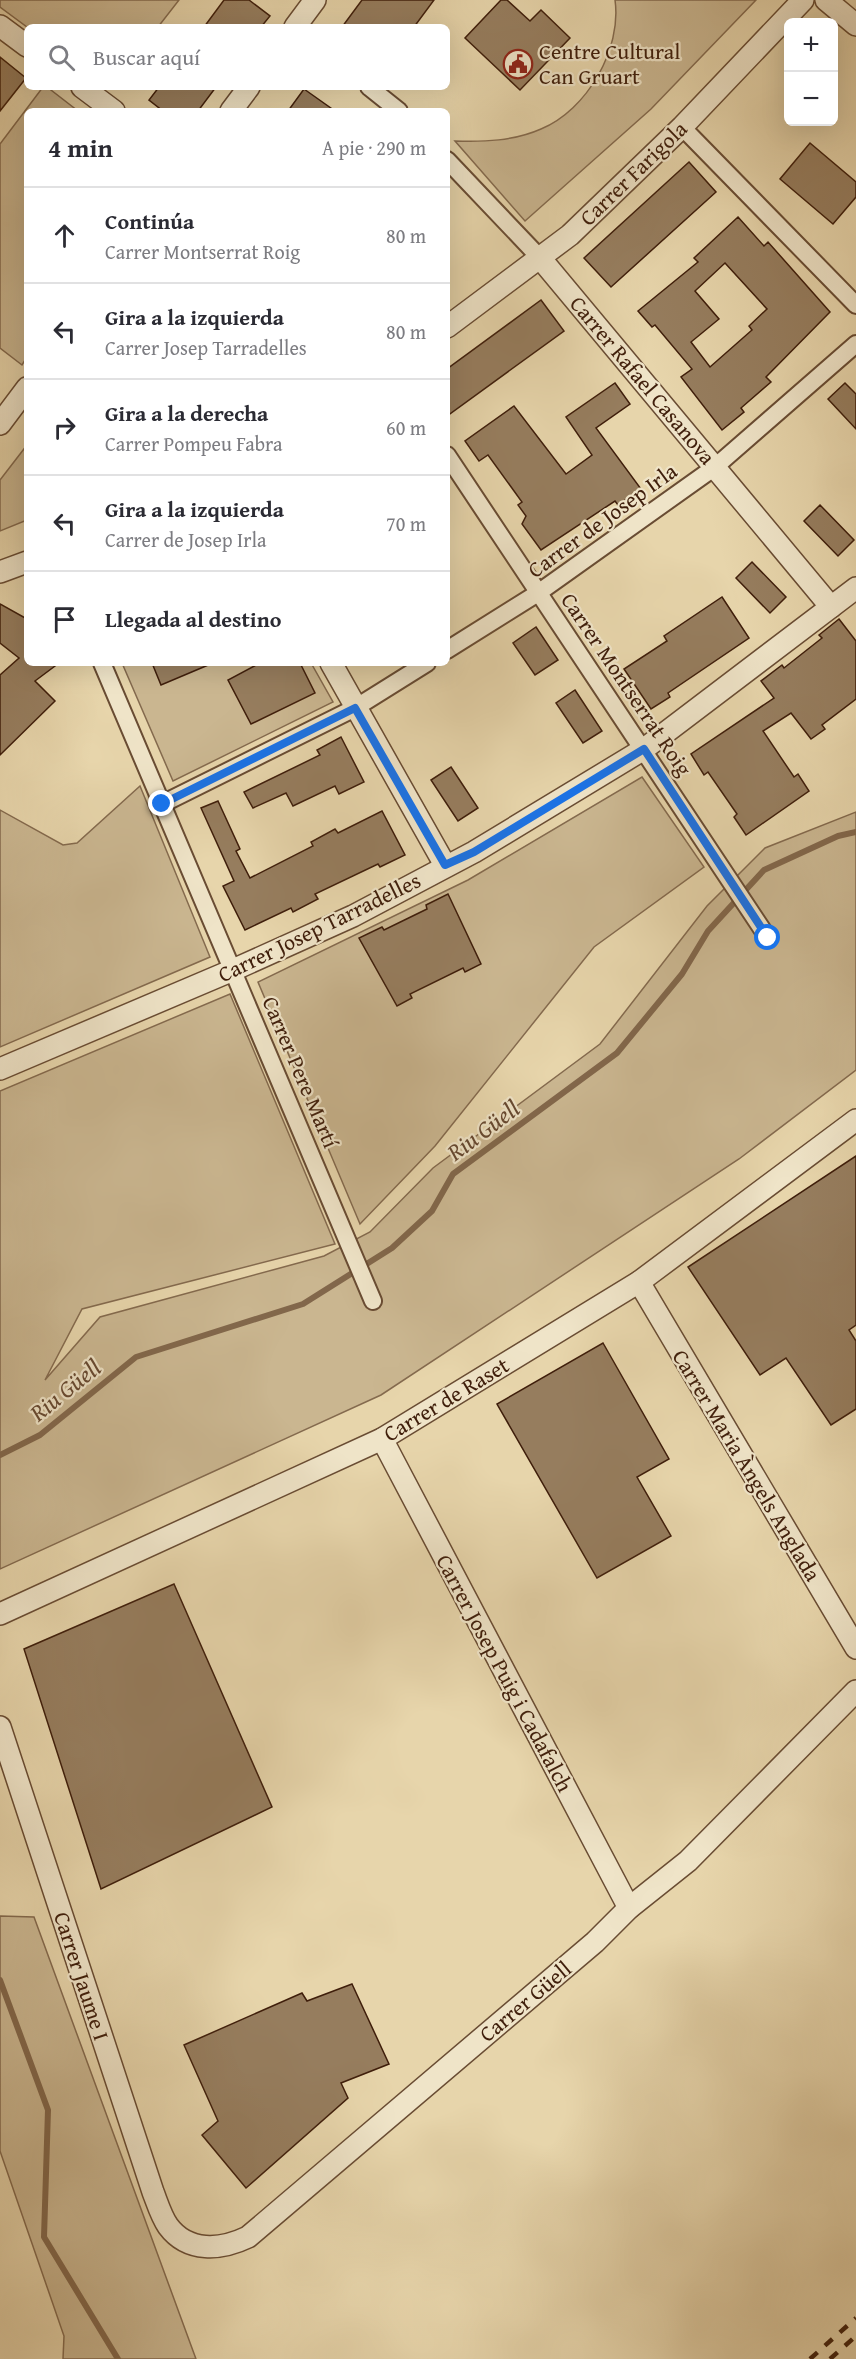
<!DOCTYPE html>
<html lang="es">
<head>
<meta charset="utf-8">
<style>
  :root { --surface:#fff; --page:#f2f2f3; --text:#2b2b33; --muted:#7c7c81; --line:#e1e1e2 }
  body { margin:0; font-family:"Gentium Book Plus",serif; background:var(--page); color:var(--text) }
  .controls { position:absolute; right:18px; top:18px; display:grid; overflow:hidden; border-radius:9px; box-shadow:0 6px 24px #0002 }
  .controls button { width:54px; height:54px; display:grid; place-items:center; padding:0; border:0; border-bottom:2px solid var(--line); background:var(--surface); color:var(--text); font:30px sans-serif }
  .stop { position:absolute; width:18px; height:18px; margin:-14px; border:4px solid #1a73e8; border-radius:50%; background:#fff }
  .stop.end { background:#1a73e8; border-color:#fff; box-shadow:0 2px 6px #0008 }
  .list { margin:0; padding:0; list-style:none }
  h2 { display:flex; justify-content:space-between; align-items:center; height:78px; margin:0; padding:0 24px; font-size:26px }
  h2 small { font-size:20px; font-weight:400; color:var(--muted) }
  .list li { display:grid; grid-template-columns:39px 1fr auto; gap:18px; align-items:center; box-sizing:border-box; height:96px; padding:0 24px; border-top:2px solid var(--line) }
  .list b { display:block; font-size:22px; white-space:nowrap }
  .list p { margin:0; font-size:20px; white-space:nowrap; color:var(--muted) }
  .list em { font-size:20px; font-style:normal; color:var(--muted) }
  .icon { flex:none; width:33px; height:33px; fill:none; stroke:currentColor; stroke-width:2; stroke-linecap:round; stroke-linejoin:round }
  .map { position:relative; flex:none; width:856px; height:2359px; overflow:hidden }
  .search { position:absolute; background:var(--surface); box-shadow:0 6px 24px #0002; left:24px; top:24px; width:426px; height:66px; display:flex; align-items:center; gap:15px; box-sizing:border-box; padding:0 21px; border-radius:9px; color:var(--muted); font-size:22px }
  .panel { position:absolute; background:var(--surface); box-shadow:0 6px 24px #0002; left:24px; top:108px; width:426px; height:558px; border-radius:9px }
  .map>svg:first-child { display:block }
  .green { fill:#cab690; stroke:#846a4e; stroke-width:1.5 }
  .lines { fill:none; stroke-linecap:round; stroke-linejoin:round }
  .stream { stroke:#82674b; stroke-width:6 }
  .building { fill:#967d5e; stroke:#3f1e0b; stroke-width:1.5; fill-rule:evenodd }
  .pedestrian-casing { stroke:#694c33; stroke-width:20 }
  .minor-casing { stroke:#694c33; stroke-width:24 }
  .pedestrian { stroke:#efe4c8; stroke-width:16 }
  .minor { stroke:#efe4c8; stroke-width:21 }
  .rail { stroke:#3f1e0b; stroke-width:4.5; stroke-dasharray:10 10; stroke-linecap:butt }
  .route { stroke:#1a73e8; stroke-width:8 }
  .labels { text-anchor:middle; dominant-baseline:central; stroke-width:4.5; stroke-linejoin:round; paint-order:stroke }
  .poi-label { font-size:22px; fill:#3f1e0b; stroke:#efe4c8; text-anchor:start }
  .street-label { font-size:22px; fill:#3f1e0b; stroke:#efe4c8 }
  .water-label { font-size:24px; font-style:italic; fill:#664830; stroke:#efe4c8 }
</style>
</head>
<body>
<div class="map">
<svg width="856" height="2359" viewBox="0 0 856 2359">
  <rect width="100%" height="100%" fill="#e7d5ab"/>
  <filter id="stains"><feTurbulence type="fractalNoise" baseFrequency=".00333" numOctaves="4"/><feColorMatrix values="0 0 0 0 .2 0 0 0 0 .09 0 0 0 0 .02 0 0 0 .5 -.17"/></filter>
  <radialGradient id="worn" r=".72"><stop offset=".6" stop-color="#630" stop-opacity="0"/><stop offset="1" stop-color="#630" stop-opacity=".3"/></radialGradient>
  <g class="green">
    <path d="M0 0H179L158 27H27L0 7Z"/>
    <path d="M615 0H756L651 109 525 221 455 141C484 142 514 141 541 129 587 110 622 49 615 0Z"/>
    <path d="M43 87H47L78 111H27V357L22 365 0 348V144Z"/>
    <path d="M27 445V520L0 531V480Z"/>
    <path d="M122 663H311L333 702 173 781Z"/>
    <path d="M642 777 704 867 594 947 435 1146 360 1224 258 982 468 880Z"/>
    <path d="M140 786 210 957 0 1047V810L63 845 77 843Z"/>
    <path d="M856 812V1070L739 1159 381 1395 0 1569V1091L230 994 335 1244 82 1309 45 1380 100 1317 324 1256 370 1232 433 1168 600 1044 707 906 765 848Z"/>
    <path d="M0 1916 34 1917 196 2359H63L64 2336 0 2151Z"/>
  </g>
  <g class="lines">
    <g class="stream">
      <path d="M0 1455 40 1435 136 1357 303 1304 392 1248 432 1211 453 1174 617 1053 682 974 708 931 764 870 838 836 856 832"/>
      <path d="M0 1980 48 2110 44 2237 118 2359"/>
    </g>
  </g>
  <g class="building">
    <path d="M224 0H249L270 16 261 27H204Z"/>
    <path d="M362 0H434L414 27H342Z"/>
    <path d="M501 0H507L530 21 541 10 570 38 520 90 465 38Z"/>
    <path d="M0 57 26 78 0 111Z"/>
    <path d="M159 87H216L198 111H163L149 100Z"/>
    <path d="M304 89 335 111H288Z"/>
    <path d="M810 143 856 182V197L833 224 780 179Z"/>
    <path d="M689 162 716 192 611 287 584 258Z"/>
    <path d="M738 217 764 246 768 242 830 312 766 377 771 382 741 408 744 412 722 430 681 377 692 369 655 325 652 327 638 311 698 262 694 258ZM725 263 767 309 749 326 752 330 710 367 691 342 719 319 695 291Z"/>
    <path d="M541 300 564 331 447 416V369Z"/>
    <path d="M615 383 630 404 596 428 641 489 618 505 615 501 541 550 522 524 526 516 518 505 522 502 488 455 479 461 465 441 514 406 566 474 592 455 566 417Z"/>
    <path d="M845 383 856 394V429L828 399Z"/>
    <path d="M820 505 854 540 838 556 804 521Z"/>
    <path d="M752 562 786 597 770 613 736 578Z"/>
    <path d="M722 597 749 638 668 693 670 697 651 709 624 669 667 641 664 636Z"/>
    <path d="M0 604 27 619V663H59L35 681 55 701 0 755V675L19 658 0 643Z"/>
    <path d="M839 619 856 641V699L822 725 825 729 811 739 791 713 763 731 794 777 798 774 809 791 746 835 734 817 737 814 708 772 704 775 691 754 774 698 761 681 782 665 784 668 822 638 819 635Z"/>
    <path d="M536 627 558 660 535 675 513 643Z"/>
    <path d="M152 663H213L161 685Z"/>
    <path d="M260 663H300L315 693 251 724 228 680Z"/>
    <path d="M575 690 602 731 583 743 556 703Z"/>
    <path d="M341 737 364 782 339 794 335 786 293 806 286 793 253 808 244 792 320 755 317 750Z"/>
    <path d="M451 767 478 808 458 821 431 780Z"/>
    <path d="M218 801 240 849 236 851 250 878 313 846 311 842 335 829 338 833 382 811 405 855 380 867 378 864 315 894 318 899 293 912 291 908 245 930 223 886 234 881 201 808Z"/>
    <path d="M448 894 481 964 465 972 463 968 410 994 412 998 397 1006 359 938 382 927 384 930 427 909 426 905Z"/>
    <path d="M856 1156V1325L849 1330 856 1341V1409L831 1425 786 1358 760 1375 688 1267Z"/>
    <path d="M603 1343 669 1459 637 1477 671 1536 597 1578 497 1404Z"/>
    <path d="M174 1584 272 1807 101 1889 24 1649Z"/>
    <path d="M352 1984 389 2064 341 2083 348 2098 246 2188 202 2135 218 2121 184 2045 302 1993 307 2001Z"/>
  </g>
  <g class="lines">
    <g class="pedestrian-casing">
      <g id="pedestrian">
        <path d="M369 87 399 111"/>
        <path d="M682 127 856 305"/>
        <path d="M447 160 541 259"/>
        <path d="M447 455 768 938"/>
        <path d="M447 650 538 593 715 467 856 344"/>
        <path d="M102 663 373 1301"/>
        <path d="M162 804 355 708 427 663"/>
      </g>
    </g>
    <g class="minor-casing">
      <g id="minor">
        <path d="M826 0 856 25"/>
        <path d="M0 26 27 46"/>
        <path d="M295 27 315 0"/>
        <path d="M82 87 114 111"/>
        <path d="M231 111 249 87"/>
        <path d="M541 259 831 607"/>
        <path d="M447 327 570 235 682 127 803 0"/>
        <path d="M0 424 27 388"/>
        <path d="M0 572 27 562"/>
        <path d="M331 663 445 865"/>
        <path d="M0 1069 233 970 353 916 474 852 644 749 856 588"/>
        <path d="M639 1282 856 1648"/>
        <path d="M382 1439 629 1908"/>
        <path d="M0 1614 382 1439 639 1282 856 1120"/>
        <path d="M0 1727 153 2192C157 2202 161 2216 168 2226 188 2253 221 2250 248 2237L595 1942 629 1908 688 1861 856 1691"/>
      </g>
    </g>
    <use href="#pedestrian" class="pedestrian"/>
    <use href="#minor" class="minor"/>
    <g class="rail">
      <path d="M810 2359 856 2318"/>
      <path d="M830 2359 856 2336"/>
    </g>
  </g>
  <g class="lines">
    <path class="route" d="M162 804 355 708 445 865 474 852 644 749 768 938"/>
  </g>
  <defs>
    <g id="civic-ring" transform="scale(1.5)"><circle r="9.5" fill="#efe4c8" stroke="#8f2418" stroke-width="1.5"/><path d="M-.6-6.5H3V-4.5H.6V-3L4-1V1h2V6H-6V1h2V-1L-.6-3ZM-1.2 2.5V6h2.4V2.5Z" fill="#8f2418"/></g>
  </defs>
  <g fill-rule="evenodd">
    <use href="#civic-ring" x="518" y="64"/>
  </g>
  <g class="labels">
    <g class="poi-label">
      <text x="539" y="51">Centre Cultural<tspan x="539" dy="25">Can Gruart</tspan></text>
    </g>
    <g class="street-label">
      <text transform="translate(633 173) rotate(-44)">Carrer Farigola</text>
      <text transform="translate(643 380) rotate(50)">Carrer Rafael Casanova</text>
      <text transform="translate(602 520) rotate(-36)">Carrer de Josep Irla</text>
      <text transform="translate(627 684) rotate(56)">Carrer Montserrat Roig</text>
      <text transform="translate(319 927) rotate(-26)">Carrer Josep Tarradelles</text>
      <text transform="translate(301 1072) rotate(67)">Carrer Pere Martí</text>
      <text transform="translate(446 1399) rotate(-31)">Carrer de Raset</text>
      <text transform="translate(747 1465) rotate(59)">Carrer Maria Àngels Anglada</text>
      <text transform="translate(505 1673) rotate(62)">Carrer Josep Puig i Cadafalch</text>
      <text transform="translate(82 1976) rotate(72)">Carrer Jaume I</text>
      <text transform="translate(525 2001) rotate(-40)">Carrer Güell</text>
    </g>
    <g class="water-label">
      <text transform="translate(483 1130) rotate(-37)">Riu Güell</text>
      <text transform="translate(65 1390) rotate(-39)">Riu Güell</text>
    </g>
  </g>
  <rect width="100%" height="100%" filter="url(#stains)"/>
  <rect width="100%" height="100%" fill="url(#worn)"/>
</svg>
<div class="controls">
<button>+</button>
<button>−</button>
</div>
<div class="stop" style="left:768px;top:938px"></div>
<div class="stop end" style="left:162px;top:804px"></div>
<div class="search"><svg class="icon" aria-label="search" viewBox="0 0 24 24"><circle cx="10" cy="10" r="6"/><path d="M15 15l6 6"/></svg>Buscar aquí</div>
<section class="panel">
<h2>4 min<small>A pie · 290 m</small></h2>
<ul class="list">
<li><svg class="icon" aria-label="ahead" viewBox="0 0 24 24"><path d="M12 20V5M6 11l6-6 6 6"/></svg><div><b>Continúa</b><p>Carrer Montserrat Roig</p></div><em>80 m</em></li>
<li><svg class="icon" aria-label="left" viewBox="0 0 24 24"><path d="M17 20v-9H6M10 6l-5 5 5 5"/></svg><div><b>Gira a la izquierda</b><p>Carrer Josep Tarradelles</p></div><em>80 m</em></li>
<li><svg class="icon" aria-label="right" viewBox="0 0 24 24"><path d="M7 20v-9h11M14 6l5 5-5 5"/></svg><div><b>Gira a la derecha</b><p>Carrer Pompeu Fabra</p></div><em>60 m</em></li>
<li><svg class="icon" aria-label="left" viewBox="0 0 24 24"><path d="M17 20v-9H6M10 6l-5 5 5 5"/></svg><div><b>Gira a la izquierda</b><p>Carrer de Josep Irla</p></div><em>70 m</em></li>
<li><svg class="icon" aria-label="arrive" viewBox="0 0 24 24"><path d="M6 21V4h12l-3 4 3 4H6"/></svg><div><b>Llegada al destino</b></div></li>
</ul>
</section>
</div>
</body>
</html>
